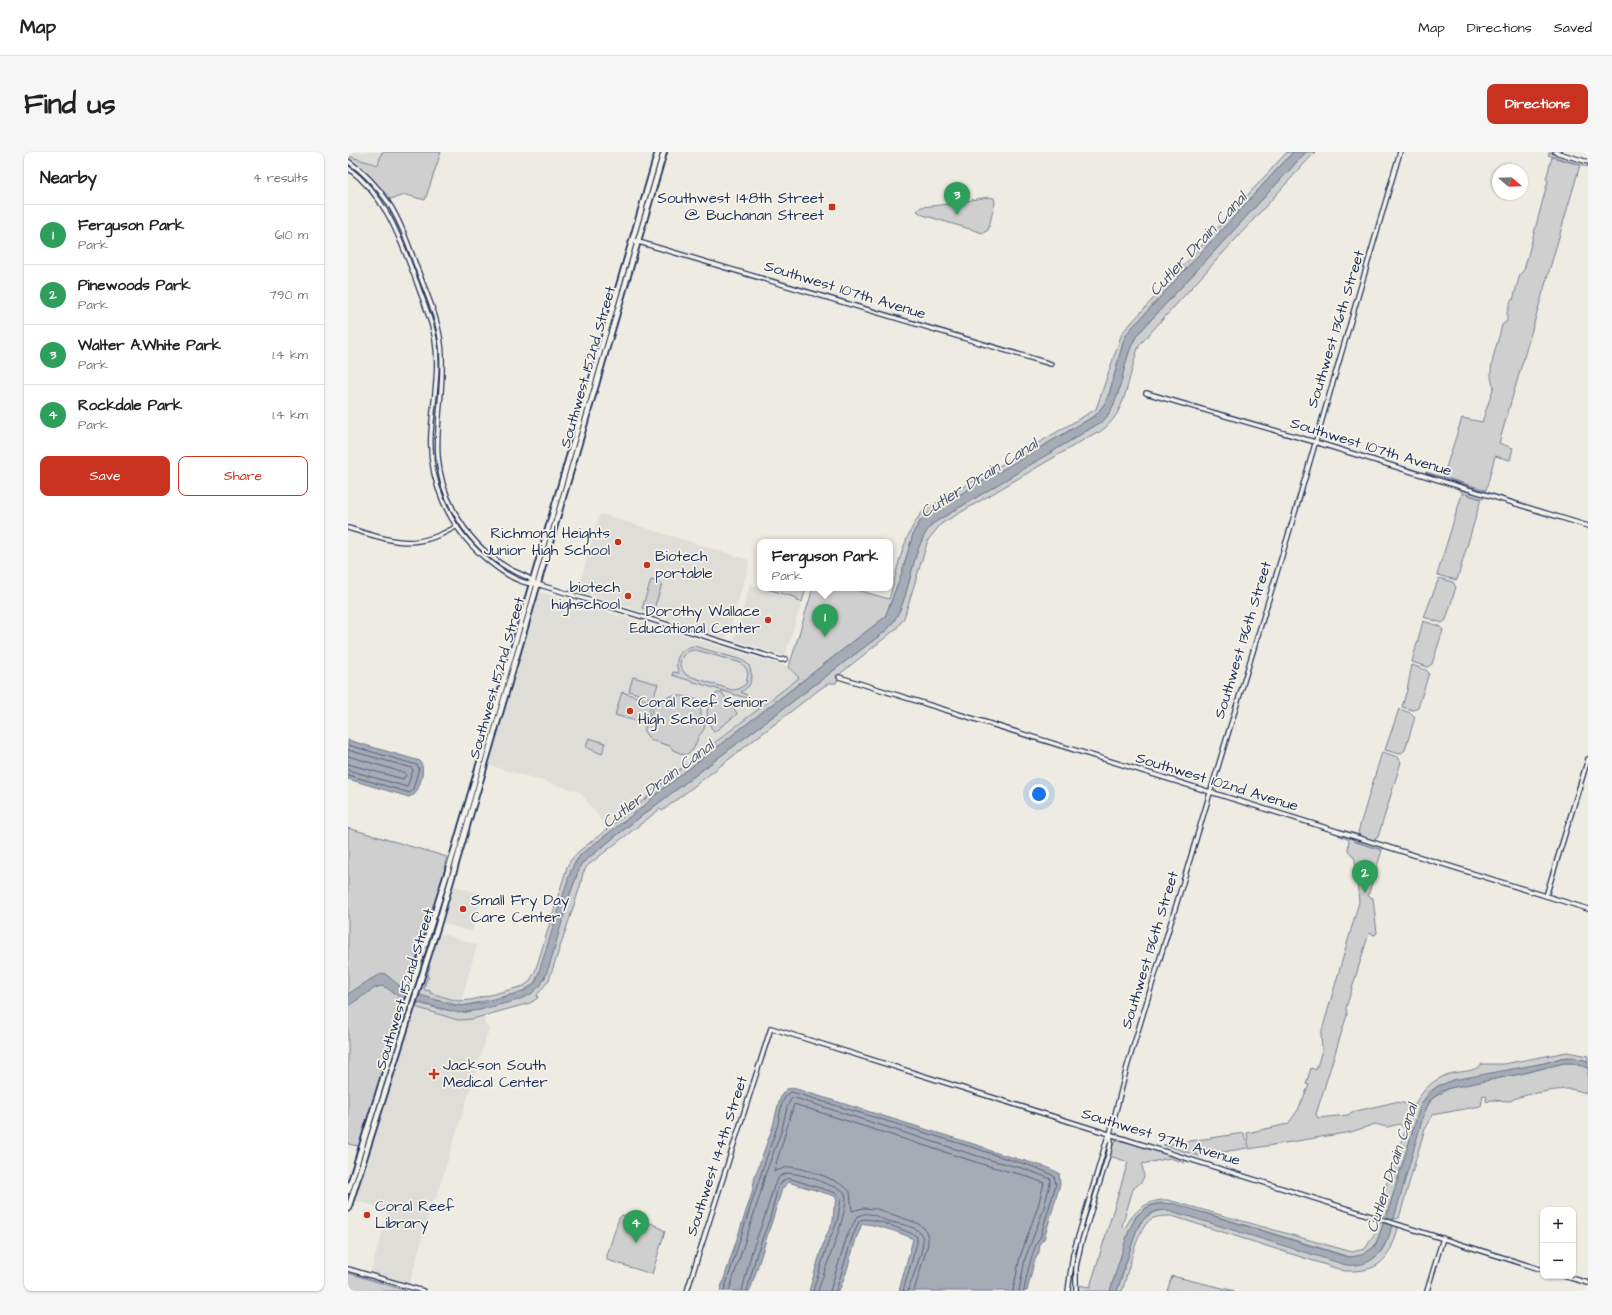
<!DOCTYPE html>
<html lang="en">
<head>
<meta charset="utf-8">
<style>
  :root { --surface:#fff; --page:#f6f6f6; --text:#222; --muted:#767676; --line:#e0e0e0; --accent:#c8321e }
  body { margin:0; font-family:"Architects Daughter",sans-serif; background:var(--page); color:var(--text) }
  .controls { position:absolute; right:12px; bottom:12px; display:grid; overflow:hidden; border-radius:8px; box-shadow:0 1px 3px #0004 }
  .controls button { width:36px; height:36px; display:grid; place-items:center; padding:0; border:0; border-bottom:1px solid var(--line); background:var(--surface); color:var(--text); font:20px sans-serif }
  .compass { position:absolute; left:1144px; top:12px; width:36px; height:36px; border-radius:50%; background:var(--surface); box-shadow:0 1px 3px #0004; rotate:109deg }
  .you { position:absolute; left:691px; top:642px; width:14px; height:14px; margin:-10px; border:3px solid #fff; border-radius:50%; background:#1a73e8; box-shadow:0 0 0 6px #1a73e833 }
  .badge { display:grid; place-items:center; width:26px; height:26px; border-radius:50%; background:var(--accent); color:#fff; font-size:13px; font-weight:700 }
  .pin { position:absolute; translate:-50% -33px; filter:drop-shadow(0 1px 2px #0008) }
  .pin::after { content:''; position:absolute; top:21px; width:14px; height:12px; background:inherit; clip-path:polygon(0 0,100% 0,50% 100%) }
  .popup { position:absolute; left:409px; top:387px; width:136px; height:52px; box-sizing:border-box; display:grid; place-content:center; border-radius:8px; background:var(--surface); filter:drop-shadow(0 1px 3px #0005); font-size:13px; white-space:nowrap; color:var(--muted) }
  .popup b { font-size:15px; color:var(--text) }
  .popup::after { content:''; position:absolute; left:50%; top:100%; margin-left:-8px; border:8px solid transparent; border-top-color:var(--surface) }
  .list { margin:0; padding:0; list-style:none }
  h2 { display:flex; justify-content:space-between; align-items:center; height:52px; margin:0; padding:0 16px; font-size:17px }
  h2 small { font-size:13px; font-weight:400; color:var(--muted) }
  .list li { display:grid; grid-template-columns:26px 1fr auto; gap:12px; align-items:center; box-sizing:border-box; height:60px; padding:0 16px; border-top:1px solid var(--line) }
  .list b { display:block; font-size:15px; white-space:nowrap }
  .list p { margin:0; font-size:13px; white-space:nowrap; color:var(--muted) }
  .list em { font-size:13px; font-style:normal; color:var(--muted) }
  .actions { display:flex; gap:8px; padding:12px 16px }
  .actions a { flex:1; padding:9px 0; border:1px solid var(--accent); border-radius:8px; text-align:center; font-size:14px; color:var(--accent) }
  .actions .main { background:var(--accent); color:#fff }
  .map { position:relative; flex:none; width:1240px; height:1139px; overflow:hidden; border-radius:8px }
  header { display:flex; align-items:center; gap:24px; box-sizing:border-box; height:56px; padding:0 20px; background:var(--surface); border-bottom:1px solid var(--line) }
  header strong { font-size:19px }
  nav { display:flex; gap:22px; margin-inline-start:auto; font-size:14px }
  .intro { display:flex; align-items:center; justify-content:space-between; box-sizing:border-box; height:96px; padding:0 24px }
  h1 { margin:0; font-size:28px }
  .button { padding:10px 18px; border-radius:8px; background:var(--accent); color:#fff; font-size:14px; font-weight:700 }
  main { display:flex; gap:24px; padding:0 24px }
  aside { flex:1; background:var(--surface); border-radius:8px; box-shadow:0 1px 3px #0004 }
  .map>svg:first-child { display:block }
  .built { fill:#deddd8 }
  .green { fill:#cfcfcf; stroke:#757f96; fill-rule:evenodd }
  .water { fill:#a6abb5; stroke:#6e7992 }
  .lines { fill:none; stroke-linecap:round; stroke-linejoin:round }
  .shore { stroke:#536181; stroke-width:1 }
  .minor-casing { stroke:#1b2f5e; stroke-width:6 }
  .major-casing { stroke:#1b2f5e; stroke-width:8 }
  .minor { stroke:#f7f3e8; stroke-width:3.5 }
  .major { stroke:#f7f3e8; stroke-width:4.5 }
  .poi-dot { fill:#c8321e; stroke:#f7f3e8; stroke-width:1.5 }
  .labels { text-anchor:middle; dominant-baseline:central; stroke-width:3.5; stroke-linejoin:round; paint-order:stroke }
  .poi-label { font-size:15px; fill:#1b2f5e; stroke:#f7f3e8; text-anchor:start }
  .street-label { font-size:15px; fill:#1b2f5e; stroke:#f7f3e8 }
  .water-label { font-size:16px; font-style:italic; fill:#455478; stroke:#f7f3e8 }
</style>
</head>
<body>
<header>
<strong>Map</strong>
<nav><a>Map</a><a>Directions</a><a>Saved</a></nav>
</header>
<div class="intro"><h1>Find us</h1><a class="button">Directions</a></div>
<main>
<aside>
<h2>Nearby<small>4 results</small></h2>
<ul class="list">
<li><span class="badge" style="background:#2e9e5b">1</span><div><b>Ferguson Park</b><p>Park</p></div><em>610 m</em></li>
<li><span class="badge" style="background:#2e9e5b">2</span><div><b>Pinewoods Park</b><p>Park</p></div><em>790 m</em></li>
<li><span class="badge" style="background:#2e9e5b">3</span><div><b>Walter A.White Park</b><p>Park</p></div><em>1.4 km</em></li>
<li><span class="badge" style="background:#2e9e5b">4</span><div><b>Rockdale Park</b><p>Park</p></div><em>1.4 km</em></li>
</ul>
<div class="actions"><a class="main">Save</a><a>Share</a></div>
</aside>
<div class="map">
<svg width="1240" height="1139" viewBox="0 0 1240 1139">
  <rect width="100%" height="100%" fill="#eeebe2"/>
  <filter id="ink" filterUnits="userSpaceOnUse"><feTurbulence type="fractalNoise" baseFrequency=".025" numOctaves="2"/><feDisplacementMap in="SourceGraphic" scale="8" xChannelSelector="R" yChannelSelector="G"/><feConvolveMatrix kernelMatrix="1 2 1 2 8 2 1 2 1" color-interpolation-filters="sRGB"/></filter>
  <g filter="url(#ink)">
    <g class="built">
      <path d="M0 0H34L30 13 0 4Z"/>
      <path d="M253 362 401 408V412L380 484 376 485 230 439 248 374 251 364Z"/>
      <path d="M402 432 412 436H458L437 504 386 488Z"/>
      <path d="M192 440 441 515 451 526 301 642 302 644 259 676 232 640 140 613Z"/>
      <path d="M106 734 135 742 124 780 95 771Z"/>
      <path d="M95 782 129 793 113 849 102 848 74 838 90 785Z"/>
      <path d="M67 855 110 868 124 867 137 863 136 871 141 877 88 1046 85 1048 61 1133 22 1122 41 1058 6 1048Z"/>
    </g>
    <g class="green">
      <path d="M34 0H93L77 48 58 43 42 47 23 25 0 6V4L30 13Z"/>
      <path d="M939 0H945L781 179 776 187 762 239 757 251 748 263 582 360 573 368 566 379 553 423 537 465 307 643 296 654 232 704 226 711 222 723 193 817 188 828 182 835 171 841 114 854 72 844 71 840 80 813 82 814 79 824 81 826H79L76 836 78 839 82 838V841L110 849 123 848 176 834 181 830 187 820 219 715 222 709 230 700 301 644 300 642 451 526 441 515 465 436H502L541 447C550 417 554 384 576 358L748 257 774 181Z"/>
      <path d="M958 0H967L794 190C789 196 788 203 786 210 778 237 775 266 750 281L749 280 593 372 580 388 556 466 548 477 493 521 488 531H481L472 537 314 659 312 657 239 714 235 721 232 735 201 828 189 843 190 846 182 851 124 867 110 868 67 855 70 851 92 857 119 860 177 845 197 826 222 742 233 712 279 675 539 478C566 448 559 402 584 372L755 269C777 245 772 208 790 182Z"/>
      <path d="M1202 0 1240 12V15L1200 3Z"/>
      <path d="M1204 5 1232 13 1151 291 1165 296 1162 308 1147 304 1138 338 1095 325 1114 266 1134 270 1146 234C1137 221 1151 188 1154 173L1159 169V161L1163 148H1165L1172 122 1176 118 1200 29 1198 27Z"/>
      <path d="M640 45 646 46 647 51 640 78 635 81 575 63 569 59 573 55 602 52Z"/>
      <path d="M1079 320 1137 339V340L1082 323 1077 321Z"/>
      <path d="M1113 338 1136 344 1135 347 1118 342 1133 347 1109 428 1089 423 1114 342H1117L1113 340Z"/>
      <path d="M1091 426 1105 430 1108 435 1098 468 1094 471 1076 465Z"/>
      <path d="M303 428 314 432 305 460 294 456Z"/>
      <path d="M416 436H458L454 450 449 449V446Z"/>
      <path d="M1075 469 1091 474 1095 478 1084 512 1080 515 1064 510Z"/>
      <path d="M346 494 394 508 401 513 404 524 401 534 393 540 399 543 398 546 324 523 325 520 331 521C325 509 331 496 346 494ZM348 498 393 511 398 516 400 522 398 532 391 537 384 538 338 523 332 514C332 504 338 498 348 498Z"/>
      <path d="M1064 513 1078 518 1081 521 1070 556 1065 558 1054 555 1059 538Z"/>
      <path d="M285 525 310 532 305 547 281 539Z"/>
      <path d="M274 540 304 550 298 571C302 564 305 554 311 549 319 541 340 543 350 549L353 558V569L356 571C358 579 353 579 350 586 348 590 347 594 345 598L337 603 325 598 322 594 302 588 296 579 298 572 267 563Z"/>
      <path d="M369 541H374L389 561 388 563 366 580C356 567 357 552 369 541Z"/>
      <path d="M1051 557 1063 561 1067 565 1057 598 1052 602 1037 598Z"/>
      <path d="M241 586 257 591 254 602 238 595Z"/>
      <path d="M1034 600 1050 605 1053 610 1030 685 1023 689 993 679 991 677 1012 683 1010 680Z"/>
      <path d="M0 676 99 705 96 716 98 717 11 994 0 992Z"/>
      <path d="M990 683 1034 695V698L1005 689 1034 698 1020 744 1025 746 1029 781 1027 783 1021 781 998 856 999 863 968 962 970 966 1000 963 1004 960 1047 950 1067 953C1074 937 1088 925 1105 921 1116 919 1126 920 1134 912H1156L1219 900 1240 904V909L1220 905 1213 906 1196 911 1092 933 1081 940 1073 952 1038 1065 1029 1059 1056 982V977L1052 972 1039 975 1027 972 1003 980 901 997 899 981 940 972 950 958 961 933 958 932 963 916 968 918 974 898 973 882 1011 750 1007 707 1000 698 1001 688Z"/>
      <path d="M1216 911H1224L1240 916V942C1234 940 1227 937 1221 937 1211 937 1168 943 1163 949L1142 948 1140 950 1138 949 1139 945 1135 943 1133 954 1084 963 1077 976 1051 1066 1044 1067 1077 957 1085 946 1102 936 1172 922Z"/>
      <path d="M896 981 899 996 851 1004 815 993Z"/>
      <path d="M768 989 780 990 834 1006 837 1011 822 1006 794 1012 796 1025 793 1030 785 1037 774 1074 777 1076C786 1059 799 1047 820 1048L1004 1100 1017 1097 1029 1078V1067L1036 1070C1028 1089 1028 1104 1002 1105L861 1062 815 1051H810L800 1054 788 1064 780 1081 762 1139H731L730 1133 742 1135 780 1010 762 1004 765 993Z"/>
      <path d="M816 1058 846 1065 1003 1113C1031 1110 1038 1098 1043 1072L1049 1073 1050 1077C1040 1109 1032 1120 997 1119L824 1064C818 1064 809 1064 803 1067 788 1077 780 1122 774 1139H769L788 1080C793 1067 802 1060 816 1058Z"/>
      <path d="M274 1063 305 1072 317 1079 304 1122 259 1108V1103L271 1066Z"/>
      <path d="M0 1121 59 1139H5L0 1134Z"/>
      <path d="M824 1124 887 1139H819Z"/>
    </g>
    <g class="water">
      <path d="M945 0H958L790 182C772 208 777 245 755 269L584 372C559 402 566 448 539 478L279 675 233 712 222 742 201 815 193 833 183 842 170 848 132 858 111 861 52 846 39 836 33 834 27 836 0 854V842L23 827 36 821 57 838 104 853 114 854 139 850 176 839 187 831 190 823 223 718 233 702 296 654 307 643 537 465 553 423 566 379 573 368 582 360 748 263 757 251 762 239 776 187 781 179Z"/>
      <path d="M0 588 72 609C78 617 72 634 67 642L61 645 0 627Z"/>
      <path d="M1225 905 1240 909V916L1224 911H1216L1172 922 1102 936 1094 939 1082 948 1075 965 1041 1084C1032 1104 1022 1115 998 1113L820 1058 809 1059 800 1063 792 1071 788 1080 769 1139H762C766 1125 771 1111 775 1097 784 1068 791 1048 827 1052L996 1104 1002 1105 1014 1103 1027 1094 1040 1059 1073 952 1088 935 1105 928 1197 911 1213 906Z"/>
      <path d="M445 936 635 995 642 999 698 1015 711 1021 712 1032 696 1087 692 1091 691 1100 686 1110 679 1139H551L565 1087C558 1082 520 1070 514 1072L508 1087 498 1121 491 1139H461L476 1089 485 1069 486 1056 489 1049 487 1044 440 1030 434 1037 402 1139H372L404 1041 407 1024 425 974 430 953 434 942 439 937Z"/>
    </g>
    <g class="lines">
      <g class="shore">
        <path d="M0 593 69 613 71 616 65 637 62 641 0 623"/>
        <path d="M0 598 64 616 65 618 59 635 0 618"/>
        <path d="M0 604 57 621 58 623 55 627 0 612"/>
        <path d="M376 1139C393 1084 410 1029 429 975 433 964 431 945 444 940L633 998C657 1008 683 1011 706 1024L708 1032 692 1086C686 1091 677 1129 676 1139"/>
        <path d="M381 1139 412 1043 416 1026 434 977 439 955 444 945 639 1007 677 1017 703 1027 696 1056 677 1107 671 1139"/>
        <path d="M394 1139 404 1099 417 1064 426 1034 432 1024 440 1021C451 1022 466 1026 476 1031 483 1035 493 1034 497 1042 503 1055 475 1120 470 1139"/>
        <path d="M399 1139 409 1101 422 1066 430 1035 436 1028 440 1026 488 1041 493 1047 489 1070 480 1091 465 1139"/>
        <path d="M482 1139 499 1084 509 1065C518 1058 528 1064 537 1068 547 1072 560 1072 569 1078 573 1081 575 1085 575 1089 575 1100 564 1127 560 1139"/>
        <path d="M488 1139 504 1086 511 1069C520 1062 553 1078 565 1082L569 1085V1091L555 1139"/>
        <path d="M566 1139 580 1092V1085L577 1077 569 1071 529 1057 515 1056 504 1059 502 1040C495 1029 455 1015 441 1015 436 1015 431 1019 426 1019L446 952 637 1013 675 1023 696 1031 690 1054 672 1105 665 1139"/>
      </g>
      <g class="minor-casing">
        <g id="minor">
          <path d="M1207 0 1240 10"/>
          <path d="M0 9C16 20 29 34 40 50 53 70 61 94 69 116 80 145 94 174 94 206 96 261 77 303 105 357 117 381 136 402 160 416 168 421 180 424 186 430"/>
          <path d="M0 16C39 45 52 87 69 131 75 149 84 168 87 188 92 219 85 250 83 281 80 329 101 376 138 407 151 418 171 433 189 432L433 508 438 507"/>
          <path d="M284 88 703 212"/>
          <path d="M798 241 967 290 1240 374"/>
          <path d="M0 376C45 389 66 400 109 374"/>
          <path d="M491 525 1240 757"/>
          <path d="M1198 744 1240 607"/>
          <path d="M0 1117 75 1139"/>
          <path d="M1216 1124 1240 1131"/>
          <path d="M339 1139 423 876 1195 1118"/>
          <path d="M720 1139 725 1102 759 987 762 982 779 915 946 364 1052 0"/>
          <path d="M728 1139V1115L733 1092 761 1000 763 989 762 982"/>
          <path d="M1079 1139 1095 1086"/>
        </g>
      </g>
      <g class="major-casing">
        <g id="major">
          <path d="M0 1039 107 696 310 0"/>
          <path d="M0 1057 90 773 316 0"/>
        </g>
      </g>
      <use href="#minor" class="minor"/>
      <use href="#major" class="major"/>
    </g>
  </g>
  <g class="poi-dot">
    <rect x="480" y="51" width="8" height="8" rx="2"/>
    <circle cx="270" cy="390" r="4"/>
    <circle cx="299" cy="413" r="4"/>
    <circle cx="280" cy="444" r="4"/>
    <circle cx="420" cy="468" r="4"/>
    <circle cx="282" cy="559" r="4"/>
    <circle cx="115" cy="757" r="4"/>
    <path d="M84 916h4v4h4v4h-4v4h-4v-4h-4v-4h4z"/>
    <circle cx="19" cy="1063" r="4"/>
  </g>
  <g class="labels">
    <g class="poi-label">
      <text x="476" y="46" text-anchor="end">Southwest 148th Street<tspan x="476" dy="17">@ Buchanan Street</tspan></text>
      <text x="262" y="381" text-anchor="end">Richmond Heights<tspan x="262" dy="17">Junior High School</tspan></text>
      <text x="307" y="404">Biotech<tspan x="307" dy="17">portable</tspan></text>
      <text x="272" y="435" text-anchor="end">biotech<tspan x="272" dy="17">highschool</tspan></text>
      <text x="412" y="459" text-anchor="end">Dorothy Wallace<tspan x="412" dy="17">Educational Center</tspan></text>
      <text x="290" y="550">Coral Reef Senior<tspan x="290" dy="17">High School</tspan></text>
      <text x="123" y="748">Small Fry Day<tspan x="123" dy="17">Care Center</tspan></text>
      <text x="95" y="913">Jackson South<tspan x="95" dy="17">Medical Center</tspan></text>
      <text x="27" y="1054">Coral Reef<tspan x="27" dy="17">Library</tspan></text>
    </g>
    <g class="street-label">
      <text transform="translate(497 138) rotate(17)">Southwest 107th Avenue</text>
      <text transform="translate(988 177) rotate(-73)">Southwest 136th Street</text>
      <text transform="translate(240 215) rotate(-74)">Southwest 152nd Street</text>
      <text transform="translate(1023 295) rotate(17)">Southwest 107th Avenue</text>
      <text transform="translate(895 488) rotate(-73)">Southwest 136th Street</text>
      <text transform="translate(149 526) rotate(-74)">Southwest 152nd Street</text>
      <text transform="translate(869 630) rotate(17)">Southwest 102nd Avenue</text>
      <text transform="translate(802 798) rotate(-73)">Southwest 136th Street</text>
      <text transform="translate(57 837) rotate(-73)">Southwest 152nd Street</text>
      <text transform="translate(813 985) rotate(17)">Southwest 97th Avenue</text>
      <text transform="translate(369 1004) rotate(-72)">Southwest 144th Street</text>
    </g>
    <g class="water-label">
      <text transform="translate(850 92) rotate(-47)">Cutler Drain Canal</text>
      <text transform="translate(631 326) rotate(-32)">Cutler Drain Canal</text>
      <text transform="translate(310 632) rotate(-37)">Cutler Drain Canal</text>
      <text transform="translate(1044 1016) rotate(-72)">Cutler Drain Canal</text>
    </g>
  </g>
</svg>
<div class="controls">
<button>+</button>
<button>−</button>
</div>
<svg class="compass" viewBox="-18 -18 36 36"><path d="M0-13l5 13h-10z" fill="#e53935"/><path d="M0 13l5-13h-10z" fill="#767676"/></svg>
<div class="you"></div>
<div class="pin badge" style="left:477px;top:485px;background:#2e9e5b">1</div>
<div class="popup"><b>Ferguson Park</b>Park</div>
<div class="pin badge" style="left:1017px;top:741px;background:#2e9e5b">2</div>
<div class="pin badge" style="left:609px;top:63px;background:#2e9e5b">3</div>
<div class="pin badge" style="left:288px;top:1091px;background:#2e9e5b">4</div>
</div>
</main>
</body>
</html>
